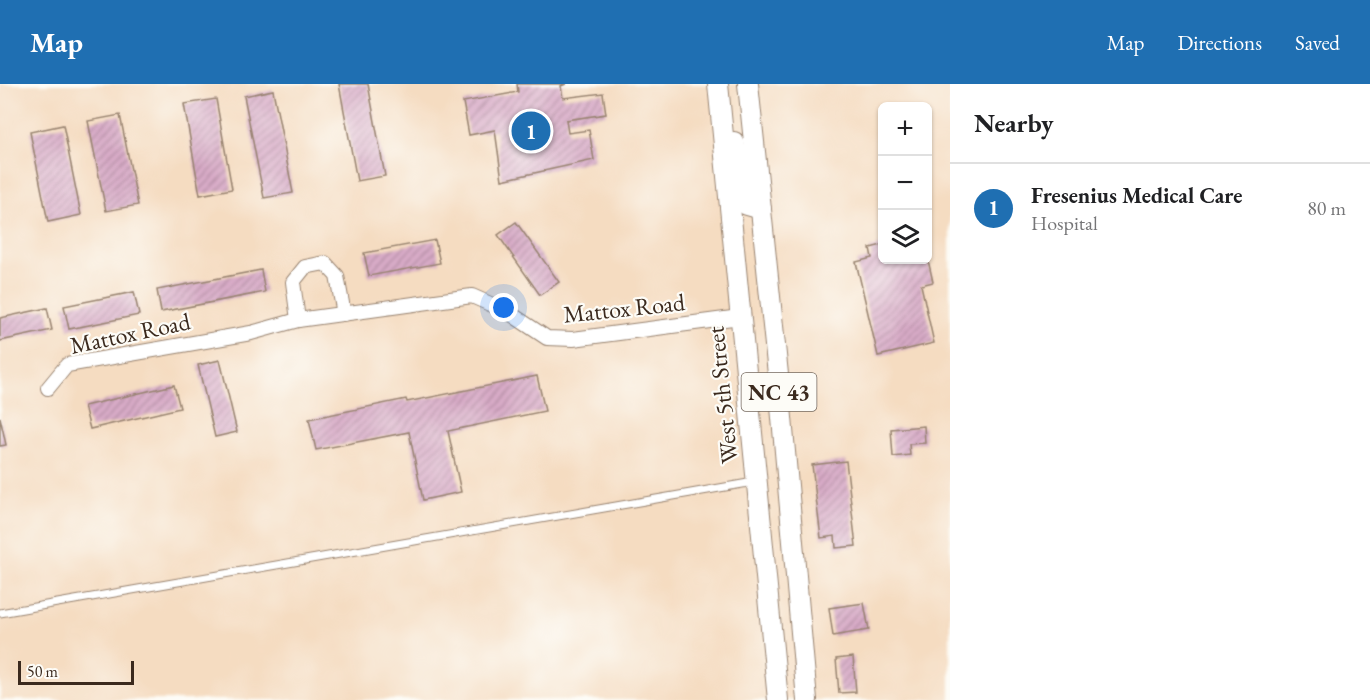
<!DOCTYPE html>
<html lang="en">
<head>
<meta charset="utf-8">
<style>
  :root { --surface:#fff; --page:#f6f6f6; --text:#202124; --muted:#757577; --line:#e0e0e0; --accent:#1f6fb2 }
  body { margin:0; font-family:"EB Garamond",serif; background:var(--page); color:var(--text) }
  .controls { position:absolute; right:18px; top:18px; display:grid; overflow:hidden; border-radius:9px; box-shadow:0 2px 4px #0004 }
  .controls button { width:54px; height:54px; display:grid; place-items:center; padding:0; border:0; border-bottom:2px solid var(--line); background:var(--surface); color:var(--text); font:30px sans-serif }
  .scale { position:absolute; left:18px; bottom:15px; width:116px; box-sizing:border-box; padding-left:6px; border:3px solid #3b2a1e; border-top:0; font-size:16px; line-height:21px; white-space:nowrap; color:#3b2a1e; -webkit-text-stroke:4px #fdfcf7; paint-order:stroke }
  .you { position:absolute; left:504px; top:224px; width:21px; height:21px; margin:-15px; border:4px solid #fff; border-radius:50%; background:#1a73e8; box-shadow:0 0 0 9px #1a73e833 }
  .badge { display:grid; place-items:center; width:39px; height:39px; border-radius:50%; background:var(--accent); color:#fff; font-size:20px; font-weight:700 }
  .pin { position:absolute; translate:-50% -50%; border:3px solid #fff; box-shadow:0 2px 6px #0006 }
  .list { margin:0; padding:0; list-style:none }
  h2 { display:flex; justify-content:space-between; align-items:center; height:78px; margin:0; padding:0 24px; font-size:26px }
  h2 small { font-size:20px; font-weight:400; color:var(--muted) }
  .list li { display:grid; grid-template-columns:39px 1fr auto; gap:18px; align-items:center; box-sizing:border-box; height:90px; padding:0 24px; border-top:2px solid var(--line) }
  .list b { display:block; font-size:22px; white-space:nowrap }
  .list p { margin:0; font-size:20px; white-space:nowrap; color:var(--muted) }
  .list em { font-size:20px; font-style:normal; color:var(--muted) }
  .icon { flex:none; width:33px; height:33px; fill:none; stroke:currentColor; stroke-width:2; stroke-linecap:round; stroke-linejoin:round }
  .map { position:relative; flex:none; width:950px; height:616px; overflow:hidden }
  header { display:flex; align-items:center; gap:36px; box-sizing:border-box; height:84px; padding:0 30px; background:var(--accent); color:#fff }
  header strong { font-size:28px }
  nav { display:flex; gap:33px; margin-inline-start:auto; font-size:21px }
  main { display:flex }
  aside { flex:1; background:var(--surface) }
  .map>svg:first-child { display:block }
  .building { fill:url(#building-hatch) }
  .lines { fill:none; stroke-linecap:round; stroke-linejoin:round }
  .lane-casing { stroke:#988370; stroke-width:9 }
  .street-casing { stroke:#988370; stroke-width:16 }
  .primary-casing { stroke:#988370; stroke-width:22 }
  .lane { stroke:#fff; stroke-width:7 }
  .street { stroke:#fff; stroke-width:14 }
  .primary { stroke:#fff; stroke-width:20 }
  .labels { text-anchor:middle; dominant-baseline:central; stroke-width:4.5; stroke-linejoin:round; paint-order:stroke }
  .shield { fill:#fdfcf7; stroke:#75695f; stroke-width:1.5 }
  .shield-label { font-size:22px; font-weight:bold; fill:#3b2a1e }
  .street-label { font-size:24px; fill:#3b2a1e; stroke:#fdfcf7 }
</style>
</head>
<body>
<header>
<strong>Map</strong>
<nav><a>Map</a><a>Directions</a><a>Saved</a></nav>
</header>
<main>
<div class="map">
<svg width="950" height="616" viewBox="0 0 950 616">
  <defs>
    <pattern id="building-hatch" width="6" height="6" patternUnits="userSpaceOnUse" patternTransform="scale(1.5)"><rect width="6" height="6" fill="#d8abc7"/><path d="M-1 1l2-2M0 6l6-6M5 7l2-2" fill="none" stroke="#b08ba1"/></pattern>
  </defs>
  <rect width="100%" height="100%" fill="#fdfcf7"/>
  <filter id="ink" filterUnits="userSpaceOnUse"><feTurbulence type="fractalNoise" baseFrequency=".0167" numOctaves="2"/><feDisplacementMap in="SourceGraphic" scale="12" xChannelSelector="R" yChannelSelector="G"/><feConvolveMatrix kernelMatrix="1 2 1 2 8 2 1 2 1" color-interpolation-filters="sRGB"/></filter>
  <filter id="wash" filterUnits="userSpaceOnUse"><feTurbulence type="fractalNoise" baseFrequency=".008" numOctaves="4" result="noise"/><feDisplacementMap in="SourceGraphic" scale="24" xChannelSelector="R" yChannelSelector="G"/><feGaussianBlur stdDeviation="1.35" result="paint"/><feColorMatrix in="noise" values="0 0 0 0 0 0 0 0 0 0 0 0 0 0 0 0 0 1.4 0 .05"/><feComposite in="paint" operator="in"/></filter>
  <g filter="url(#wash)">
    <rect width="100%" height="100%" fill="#f5dcc1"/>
    <g id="blocks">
      <g class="building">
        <path d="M339 0H368L385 92 357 97Z"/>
        <path d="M517 0H566L561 2 563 14 603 9 606 30 566 36 568 49 589 46 594 76 502 96 495 46 469 51 463 18 518 8Z"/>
        <path d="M273 6 293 109 264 114 244 12Z"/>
        <path d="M216 15 232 105 200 111 184 20Z"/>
        <path d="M120 31 138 121 106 127 88 37Z"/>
        <path d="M63 41 81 131 48 138 30 48Z"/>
        <path d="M516 138 559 198 540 211 498 151Z"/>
        <path d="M435 156 440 179 369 192 364 169Z"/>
        <path d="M882 161V176H928L933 198 921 201 934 259 878 272 856 178 872 174 870 164Z"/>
        <path d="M261 186 265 208 161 228 157 206Z"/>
        <path d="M134 208 139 231 69 245 64 222Z"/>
        <path d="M47 224 52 246 0 257V234Z"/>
        <path d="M220 276 237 348 215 353 198 281Z"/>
        <path d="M537 292 545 327 448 347 461 408 423 416 409 348 316 366 309 335 406 315 407 318Z"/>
        <path d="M174 301 180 324 90 345 84 322Z"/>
        <path d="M0 333 6 361 0 362Z"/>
        <path d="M924 342 925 359 909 360 910 371 893 373 891 345Z"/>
        <path d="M846 377 856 462 836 464 835 452 821 454 812 381Z"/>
        <path d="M864 519 869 546 833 552 829 524Z"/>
        <path d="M853 573 856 608 839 609 836 575Z"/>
      </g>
    </g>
  </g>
  <g filter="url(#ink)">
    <use href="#blocks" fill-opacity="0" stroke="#988370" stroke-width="1.5"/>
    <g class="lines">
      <g class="lane-casing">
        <path id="lane" d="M0 529 754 398"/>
      </g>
      <g class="street-casing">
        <g id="street">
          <path d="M344 230 337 192 325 179 305 183 293 198 298 236 472 212 508 228 547 254 573 255 740 233"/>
          <path d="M48 304 67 281 251 249 298 236"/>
        </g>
      </g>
      <g class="primary-casing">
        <g id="primary">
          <path d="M718 0 778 616"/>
          <path d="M748 0 779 300 807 616"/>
          <path d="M734 58 747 121 761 125"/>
        </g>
      </g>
      <use href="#lane" class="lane"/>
      <use href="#street" class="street"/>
      <use href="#primary" class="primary"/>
    </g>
  </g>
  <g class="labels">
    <rect class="shield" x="741.5" y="289" width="75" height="38" rx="4.5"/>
    <g class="shield-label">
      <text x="779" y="308">NC 43</text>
    </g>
    <g class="street-label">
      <text transform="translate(624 224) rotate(-6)">Mattox Road</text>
      <text transform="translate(130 249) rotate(-12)">Mattox Road</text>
      <text transform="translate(722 311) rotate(-96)">West 5th Street</text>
    </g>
  </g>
</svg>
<div class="controls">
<button>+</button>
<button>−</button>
<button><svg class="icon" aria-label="layers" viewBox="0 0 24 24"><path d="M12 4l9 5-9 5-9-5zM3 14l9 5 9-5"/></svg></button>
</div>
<div class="scale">50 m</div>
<div class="you"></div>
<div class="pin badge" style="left:531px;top:47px">1</div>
</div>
<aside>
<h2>Nearby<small></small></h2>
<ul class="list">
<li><span class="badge">1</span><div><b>Fresenius Medical Care</b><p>Hospital</p></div><em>80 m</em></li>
</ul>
</aside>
</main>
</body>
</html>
